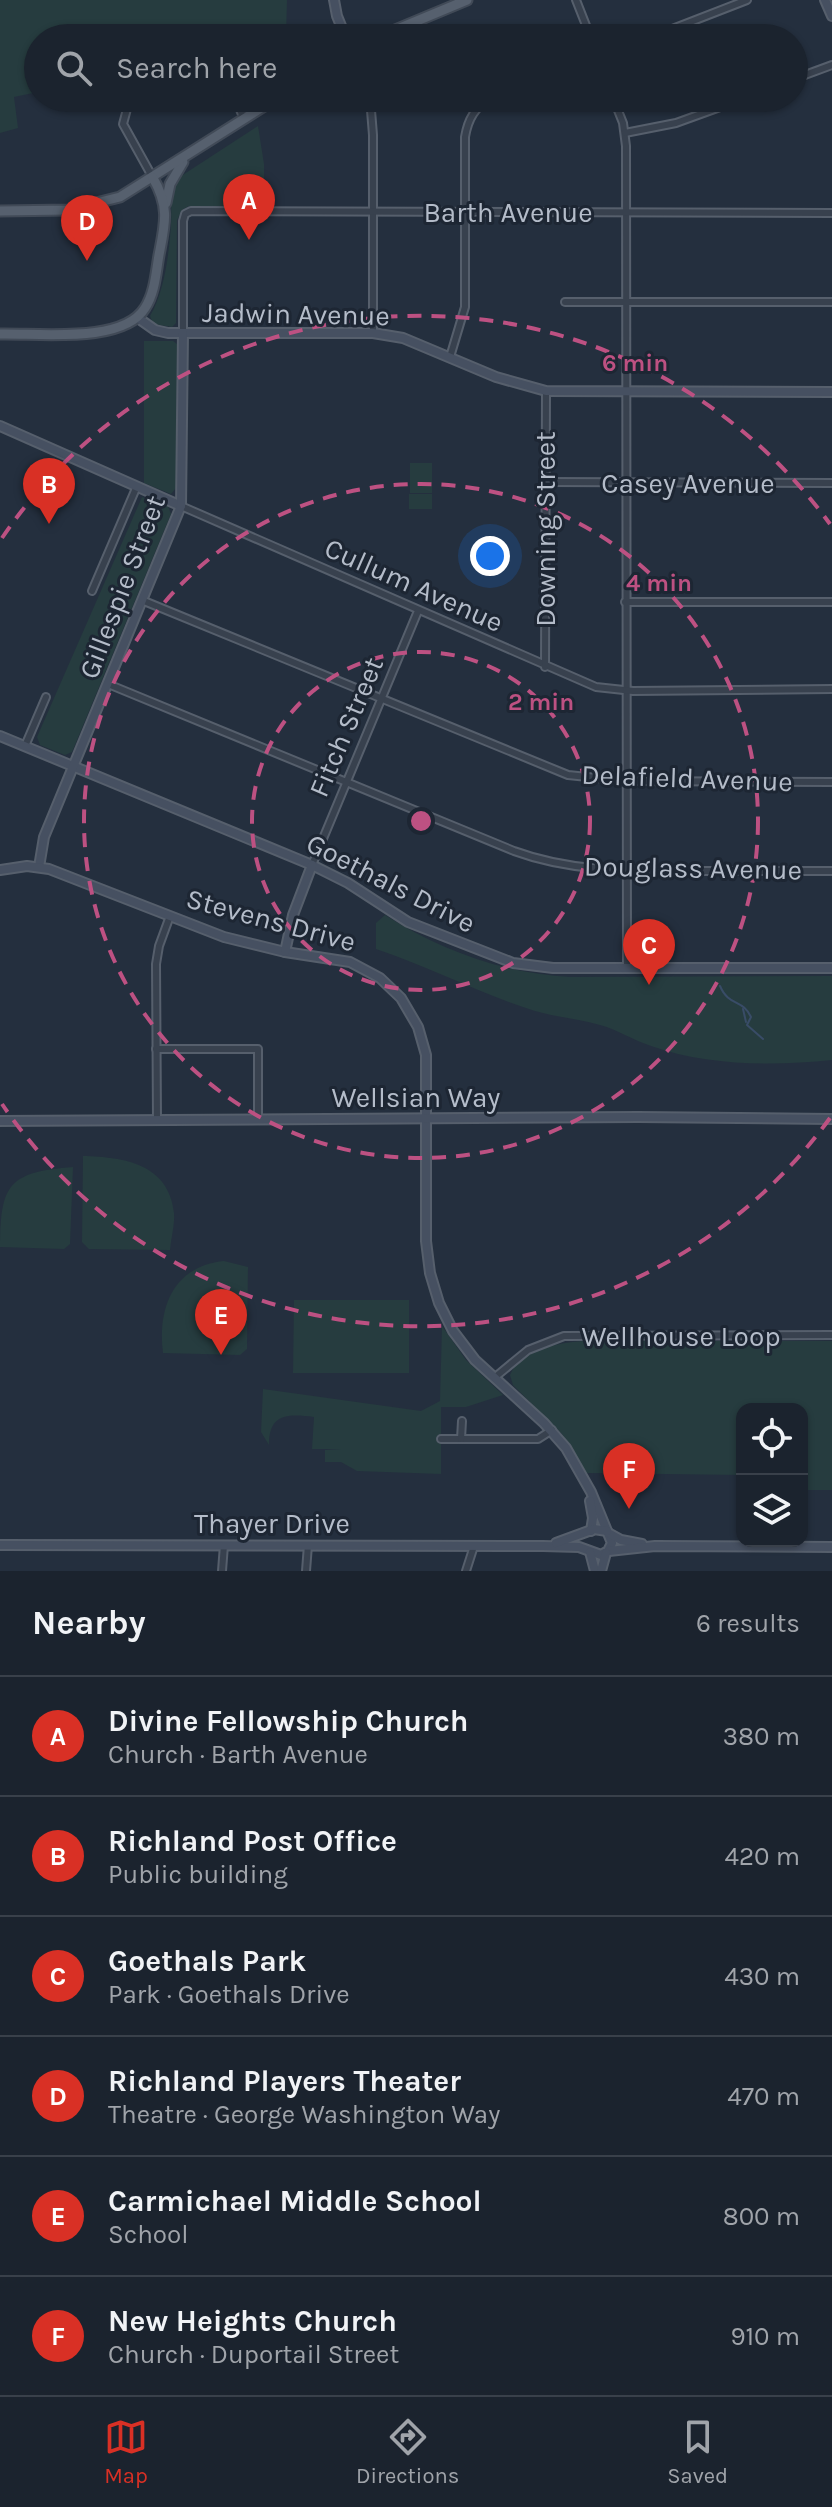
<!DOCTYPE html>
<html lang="en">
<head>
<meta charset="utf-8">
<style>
  :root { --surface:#1b232e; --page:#282f3a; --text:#f1f3f6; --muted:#a0a4aa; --line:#39404a; --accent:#d93025 }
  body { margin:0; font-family:Karla,sans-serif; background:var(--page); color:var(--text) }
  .controls { position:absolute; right:24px; bottom:24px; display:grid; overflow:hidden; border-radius:16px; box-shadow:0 2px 6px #0004 }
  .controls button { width:72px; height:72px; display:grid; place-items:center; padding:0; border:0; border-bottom:2px solid var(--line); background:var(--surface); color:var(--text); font:40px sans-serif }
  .you { position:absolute; left:490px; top:556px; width:28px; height:28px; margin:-20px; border:6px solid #fff; border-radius:50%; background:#1a73e8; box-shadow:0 0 0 12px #1a73e833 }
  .badge { display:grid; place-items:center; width:52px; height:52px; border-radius:50%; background:var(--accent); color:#fff; font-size:26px; font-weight:700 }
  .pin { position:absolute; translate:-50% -66px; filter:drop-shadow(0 2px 4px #0008) }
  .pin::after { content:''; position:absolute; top:42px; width:28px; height:24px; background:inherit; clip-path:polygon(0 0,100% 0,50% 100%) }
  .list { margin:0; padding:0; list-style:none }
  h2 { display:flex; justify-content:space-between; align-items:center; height:104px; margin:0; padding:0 32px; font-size:34px }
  h2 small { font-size:26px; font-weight:400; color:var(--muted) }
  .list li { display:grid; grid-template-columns:52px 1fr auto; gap:24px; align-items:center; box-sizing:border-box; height:120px; padding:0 32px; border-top:2px solid var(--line) }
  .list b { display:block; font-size:30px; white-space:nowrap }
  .list p { margin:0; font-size:26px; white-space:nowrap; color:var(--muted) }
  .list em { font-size:26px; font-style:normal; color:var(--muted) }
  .icon { flex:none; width:44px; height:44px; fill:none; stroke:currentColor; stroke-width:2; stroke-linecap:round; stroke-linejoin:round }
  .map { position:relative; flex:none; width:832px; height:1571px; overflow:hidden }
  .search { position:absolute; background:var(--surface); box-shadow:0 2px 6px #0004; left:24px; right:24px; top:24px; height:88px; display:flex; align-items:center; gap:20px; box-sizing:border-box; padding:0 28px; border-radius:44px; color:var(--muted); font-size:30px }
  .sheet { height:824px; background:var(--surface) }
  nav { display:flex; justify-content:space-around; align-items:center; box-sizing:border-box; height:112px; border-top:2px solid var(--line); background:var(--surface); font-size:22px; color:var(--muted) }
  nav a { display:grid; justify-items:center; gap:4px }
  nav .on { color:var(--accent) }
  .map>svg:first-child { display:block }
  .green { fill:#263c3f }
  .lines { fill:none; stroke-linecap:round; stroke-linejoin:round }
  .stream { stroke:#394c67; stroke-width:2 }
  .street-casing { stroke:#565f6c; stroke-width:10 }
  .secondary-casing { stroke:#565f6c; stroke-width:12 }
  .primary-casing { stroke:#414a57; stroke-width:13 }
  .street { stroke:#38414e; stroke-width:6 }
  .secondary { stroke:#465061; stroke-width:8 }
  .primary { stroke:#56606e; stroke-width:9 }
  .ring { fill:none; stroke:#bd5182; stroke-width:4; stroke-dasharray:14 10 }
  .labels { text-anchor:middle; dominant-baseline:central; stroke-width:6; stroke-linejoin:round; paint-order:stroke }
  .street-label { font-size:28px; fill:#b4bcc9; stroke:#1d2633 }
  .centre { fill:#bd5182; stroke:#1d2633; stroke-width:4 }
  .ring-label { font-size:24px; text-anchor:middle; font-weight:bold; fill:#bd5182; stroke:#1d2633; stroke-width:6; stroke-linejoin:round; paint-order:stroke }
</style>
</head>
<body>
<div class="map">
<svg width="832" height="1571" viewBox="0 0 832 1571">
  <rect width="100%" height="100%" fill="#242f3e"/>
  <g class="green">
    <path d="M0 0H287L286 38H38V92L14 97 18 128 0 133Z"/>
    <path d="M258 126 264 164V207L189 206 182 210 177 220 176 323 172 327 153 324 150 316C165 290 169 253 171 224 172 207 169 196 175 180Z"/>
    <path d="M144 341H173L177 344 176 488 171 494 144 483Z"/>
    <rect x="410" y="463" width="22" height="30"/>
    <rect x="409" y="494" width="23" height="15"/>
    <path d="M142 497 168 506 171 514 72 752 65 755 40 745 37 737Z"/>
    <path d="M385 915C442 951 503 973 570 977L832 976V1060C774 1066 707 1066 651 1046 633 1040 618 1030 600 1025 579 1019 556 1017 535 1011 481 994 430 967 376 949V923Z"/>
    <path d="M83 1156C124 1157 169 1164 174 1213 175 1224 171 1238 170 1250L89 1249 82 1242Z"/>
    <path d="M73 1167 70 1244 64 1249 0 1247C0 1184 9 1172 73 1167Z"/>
    <path d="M224 1261 248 1267 247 1349 240 1355 163 1353C157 1307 174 1266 224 1261Z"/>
    <path d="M294 1300H409V1373H293Z"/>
    <path d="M442 1326 466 1360 503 1395 466 1407H441V1474L357 1471 341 1462H325V1450L341 1449H312L314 1417C288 1414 269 1413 269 1445L261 1432 263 1389 421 1411 440 1401Z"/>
    <path d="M588 1341H832V1490H802V1409H742V1475L586 1473 562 1434 513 1385 510 1375C521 1349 563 1341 588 1341Z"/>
  </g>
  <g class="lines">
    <g class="stream">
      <path d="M720 986C729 1007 743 999 751 1017L747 1025 763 1039"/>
      <path d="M743 1009 746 1022"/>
    </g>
    <g class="street-casing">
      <g id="street">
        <path d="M576 0 591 38"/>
        <path d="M649 38 747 0"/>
        <path d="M794 79 832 65"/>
        <path d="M141 98 127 109 123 124 153 178"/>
        <path d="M235 98 244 119"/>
        <path d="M370 98 373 135V333"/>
        <path d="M613 98 623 123 626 146 627 967"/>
        <path d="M625 133 676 123 745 98"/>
        <path d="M565 302H832"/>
        <path d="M183 333V221L185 214 191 211 832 213"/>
        <path d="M450 357 465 307V137C468 119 475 107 491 98"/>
        <path d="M545 482 832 483"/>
        <path d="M181 506 596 687 633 691 832 689"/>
        <path d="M92 591 137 486"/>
        <path d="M144 601 568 775 626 781 832 782"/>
        <path d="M625 602H832"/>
        <path d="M545 667 546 391"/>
        <path d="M108 684 514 851C571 872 630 871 690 871 737 871 785 871 832 871"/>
        <path d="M25 746 46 697"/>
        <path d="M312 865 418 611"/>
        <path d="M156 1049H258V1120"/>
        <path d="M157 1119 156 964 159 946 170 916"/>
        <path d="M494 1378 528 1350 564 1336 832 1335"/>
        <path d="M441 1439H538L552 1430"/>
        <path d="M461 1439 462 1421"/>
        <path d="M222 1571 224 1545"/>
        <path d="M306 1571 308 1545"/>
        <path d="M466 1571 474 1546"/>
      </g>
    </g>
    <g class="secondary-casing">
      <g id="secondary">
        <path d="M334 0 337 16 346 38"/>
        <path d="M825 0 832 16"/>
        <path d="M138 318 155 330 168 333H373L403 338 496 377 546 391 832 392"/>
        <path d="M0 426 181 506"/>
        <path d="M0 736 312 865 348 883 408 922 513 963 553 968H832"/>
        <path d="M39 867 44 837 181 506 183 333"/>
        <path d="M0 870 27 866 49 869 224 937 285 952 350 962 380 978 401 998 418 1027 426 1055V1241L430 1273 439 1303 453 1331 475 1360 544 1423 566 1448 591 1492 612 1543 608 1551 601 1555 579 1547 543 1546 0 1545"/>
        <path d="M285 952 293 915 312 865"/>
        <path d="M0 1121 638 1117 832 1119"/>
        <path d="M590 1501 593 1518 591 1531"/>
        <path d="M610 1534 621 1540 642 1544"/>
        <path d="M556 1543 594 1529 607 1531"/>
        <path d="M609 1551 655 1546 832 1547"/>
        <path d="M590 1552 595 1571"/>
        <path d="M601 1571 606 1553"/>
      </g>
    </g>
    <g class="primary-casing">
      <g id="primary">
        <path d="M376 38 467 0"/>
        <path d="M166 203 170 184 183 162"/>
        <path d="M0 211 68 210 120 197 277 98"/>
        <path d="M0 334C39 333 123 344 145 308 155 293 156 272 159 255 165 224 170 207 153 178"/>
      </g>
    </g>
    <use href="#street" class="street"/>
    <use href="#secondary" class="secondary"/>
    <use href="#primary" class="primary"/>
  </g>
  <g class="ring">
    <circle cx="421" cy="821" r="169"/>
    <circle cx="421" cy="821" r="337"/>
    <path d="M830 1118A506 506 0 0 1 2 1104M2 538A506 506 0 0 1 830 524"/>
  </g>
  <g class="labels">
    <g class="street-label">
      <text x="508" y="212">Barth Avenue</text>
      <text transform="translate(296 314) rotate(1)">Jadwin Avenue</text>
      <text x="688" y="483">Casey Avenue</text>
      <text transform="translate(545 529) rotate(-90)">Downing Street</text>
      <text transform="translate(414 585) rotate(24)">Cullum Avenue</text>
      <text transform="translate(122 587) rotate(-69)">Gillespie Street</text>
      <text transform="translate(346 727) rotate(-67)">Fitch Street</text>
      <text transform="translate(687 778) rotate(2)">Delafield Avenue</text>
      <text transform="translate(693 868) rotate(1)">Douglass Avenue</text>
      <text transform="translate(391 883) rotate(27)">Goethals Drive</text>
      <text transform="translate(271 920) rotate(15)">Stevens Drive</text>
      <text x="416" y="1097">Wellsian Way</text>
      <text x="681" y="1336">Wellhouse Loop</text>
      <text x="272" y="1523">Thayer Drive</text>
    </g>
  </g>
  <circle cx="421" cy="821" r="12" class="centre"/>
  <g class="ring-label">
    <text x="635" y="371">6 min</text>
    <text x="659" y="591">4 min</text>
    <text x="541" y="710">2 min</text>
  </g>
</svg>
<div class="controls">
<button><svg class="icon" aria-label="locate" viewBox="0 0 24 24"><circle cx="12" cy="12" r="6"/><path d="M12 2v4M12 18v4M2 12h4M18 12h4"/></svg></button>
<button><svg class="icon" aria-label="layers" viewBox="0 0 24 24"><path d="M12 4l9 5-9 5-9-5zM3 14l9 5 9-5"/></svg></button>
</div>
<div class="you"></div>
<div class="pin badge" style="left:249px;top:240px">A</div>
<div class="pin badge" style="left:49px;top:524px">B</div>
<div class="pin badge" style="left:649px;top:985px">C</div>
<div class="pin badge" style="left:87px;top:261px">D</div>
<div class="pin badge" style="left:221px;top:1355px">E</div>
<div class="pin badge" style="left:629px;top:1509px">F</div>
<div class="search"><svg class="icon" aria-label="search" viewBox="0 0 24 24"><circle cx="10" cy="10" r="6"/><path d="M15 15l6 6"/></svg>Search here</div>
</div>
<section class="sheet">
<h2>Nearby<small>6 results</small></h2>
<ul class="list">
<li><span class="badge">A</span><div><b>Divine Fellowship Church</b><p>Church · Barth Avenue</p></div><em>380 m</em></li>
<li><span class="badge">B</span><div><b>Richland Post Office</b><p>Public building</p></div><em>420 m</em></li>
<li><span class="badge">C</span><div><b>Goethals Park</b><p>Park · Goethals Drive</p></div><em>430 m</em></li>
<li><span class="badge">D</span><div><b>Richland Players Theater</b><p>Theatre · George Washington Way</p></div><em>470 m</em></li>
<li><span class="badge">E</span><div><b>Carmichael Middle School</b><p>School</p></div><em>800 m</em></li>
<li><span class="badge">F</span><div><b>New Heights Church</b><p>Church · Duportail Street</p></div><em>910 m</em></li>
</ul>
</section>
<nav>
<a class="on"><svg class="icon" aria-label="map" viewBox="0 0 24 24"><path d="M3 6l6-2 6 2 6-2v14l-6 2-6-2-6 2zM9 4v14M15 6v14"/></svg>Map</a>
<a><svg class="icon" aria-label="directions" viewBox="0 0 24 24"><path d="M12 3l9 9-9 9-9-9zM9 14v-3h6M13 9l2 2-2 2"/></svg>Directions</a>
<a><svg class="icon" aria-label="saved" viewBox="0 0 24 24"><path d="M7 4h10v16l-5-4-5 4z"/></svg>Saved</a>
</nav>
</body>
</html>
